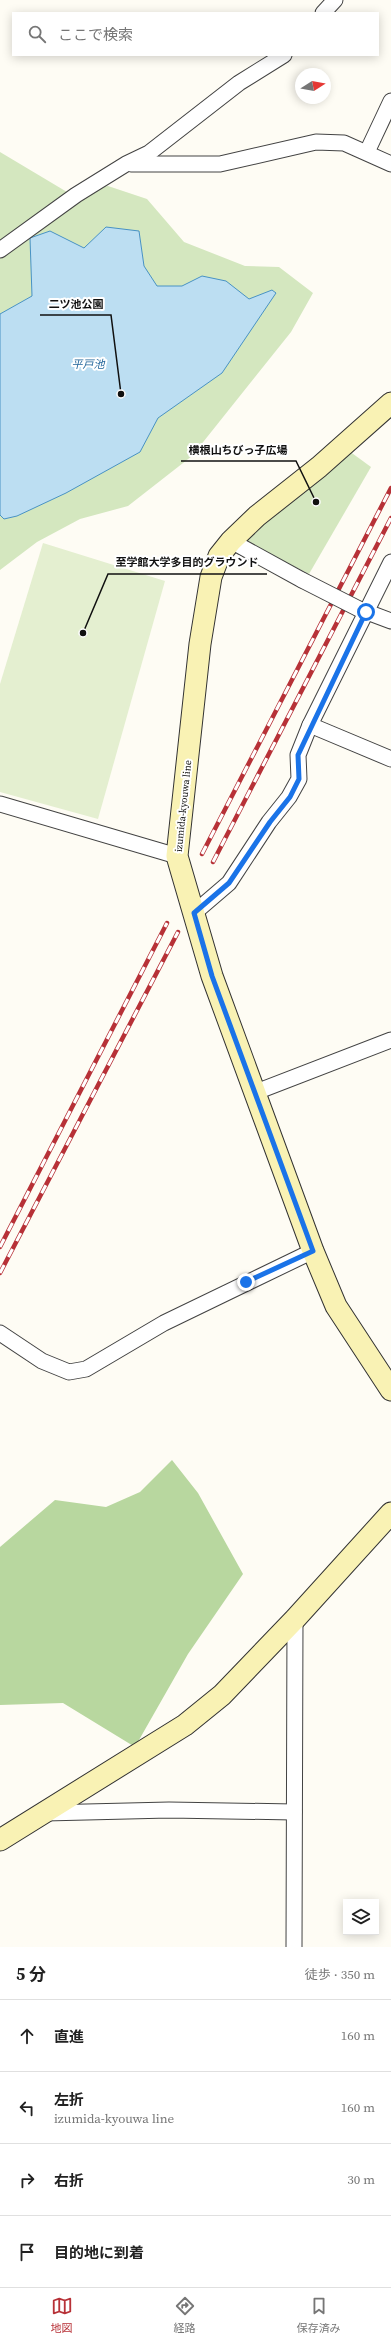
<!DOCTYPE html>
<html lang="ja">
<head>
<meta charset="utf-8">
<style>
  :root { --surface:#fff; --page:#f6f6f6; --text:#222; --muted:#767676; --line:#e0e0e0; --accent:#b73137 }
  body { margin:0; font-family:"Source Serif 4","Noto Sans JP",serif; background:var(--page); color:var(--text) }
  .controls { position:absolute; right:12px; bottom:12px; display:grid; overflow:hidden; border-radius:0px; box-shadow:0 2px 10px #0003 }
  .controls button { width:36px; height:36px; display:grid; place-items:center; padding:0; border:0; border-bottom:1px solid var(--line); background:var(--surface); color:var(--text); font:20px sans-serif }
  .compass { position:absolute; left:295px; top:68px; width:36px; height:36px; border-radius:50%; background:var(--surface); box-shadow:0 2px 10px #0003; rotate:79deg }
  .stop { position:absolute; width:12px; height:12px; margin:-9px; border:3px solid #1a73e8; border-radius:50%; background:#fff }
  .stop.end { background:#1a73e8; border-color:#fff; box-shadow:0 1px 4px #0008 }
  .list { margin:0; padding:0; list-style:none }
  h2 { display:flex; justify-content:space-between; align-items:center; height:52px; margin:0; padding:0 16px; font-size:17px }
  h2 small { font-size:13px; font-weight:400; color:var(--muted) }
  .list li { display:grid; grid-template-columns:26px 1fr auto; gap:12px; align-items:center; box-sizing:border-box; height:72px; padding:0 16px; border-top:1px solid var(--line) }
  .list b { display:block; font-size:15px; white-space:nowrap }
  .list p { margin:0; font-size:13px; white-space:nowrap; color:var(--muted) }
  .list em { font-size:13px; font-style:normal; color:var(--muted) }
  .icon { flex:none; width:22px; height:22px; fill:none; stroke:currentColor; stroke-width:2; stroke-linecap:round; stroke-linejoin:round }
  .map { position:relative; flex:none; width:391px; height:1947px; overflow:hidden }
  .search { position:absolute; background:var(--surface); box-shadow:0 2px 10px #0003; left:12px; right:12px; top:12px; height:44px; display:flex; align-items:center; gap:10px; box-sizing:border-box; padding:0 14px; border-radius:0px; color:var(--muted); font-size:15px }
  .sheet { height:340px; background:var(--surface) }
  nav { display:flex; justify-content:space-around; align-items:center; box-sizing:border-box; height:56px; border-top:1px solid var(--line); background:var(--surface); font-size:11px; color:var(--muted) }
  nav a { display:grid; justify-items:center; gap:2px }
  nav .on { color:var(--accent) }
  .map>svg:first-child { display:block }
  .green { fill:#d4e7bf }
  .forest { fill:#b8d79f }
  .pitch { fill:#e4efd0 }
  .water { fill:#bcdef2; stroke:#4892c4 }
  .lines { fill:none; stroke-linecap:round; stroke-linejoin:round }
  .street-casing { stroke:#434343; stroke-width:17 }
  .secondary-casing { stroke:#323232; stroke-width:23 }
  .street { stroke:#fff; stroke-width:15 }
  .secondary { stroke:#f9f2b4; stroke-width:21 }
  .rail-casing { stroke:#b73137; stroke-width:4.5 }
  .rail { stroke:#fff; stroke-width:3; stroke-dasharray:9; stroke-linecap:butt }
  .street-bridge-casing { stroke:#434343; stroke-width:17; stroke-linecap:butt }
  .street-bridge { stroke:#fff; stroke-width:15 }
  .route { stroke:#1a73e8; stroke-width:5 }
  .labels { text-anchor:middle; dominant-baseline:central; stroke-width:4; stroke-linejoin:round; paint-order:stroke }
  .street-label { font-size:10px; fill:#101010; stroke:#fff }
  .water-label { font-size:11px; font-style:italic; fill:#21659a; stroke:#fff }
  .leader { fill:none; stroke:#101010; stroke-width:1.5 }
  .callout-dot { fill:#101010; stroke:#fff; stroke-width:1.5 }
  .callout-label { font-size:11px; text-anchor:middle; font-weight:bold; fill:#101010; stroke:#fff; stroke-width:4; stroke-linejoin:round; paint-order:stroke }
</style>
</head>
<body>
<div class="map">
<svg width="391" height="1947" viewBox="0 0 391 1947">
  <rect width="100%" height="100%" fill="#fefcf4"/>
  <g class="green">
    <path d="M0 152 67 192 108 186 147 199 184 242 245 266 279 267 313 293 291 332 192 456 128 506 80 519 37 542 0 570Z"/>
    <path d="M345 448 371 467 309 574 239 538Z"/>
  </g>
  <path class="forest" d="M172 1460 198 1493 243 1574 188 1654 135 1747 63 1703 0 1705V1547L55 1500 106 1507 140 1492Z"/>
  <path class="pitch" d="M43 543 165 581 98 819 0 792V684Z"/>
  <path class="water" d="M106 227 139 231 144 266 157 286H182L202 276 226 281 249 299 272 290 276 293 222 373 158 418 140 452 66 493 17 516 4 519 0 515V314L32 296 30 238 50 231 84 248Z"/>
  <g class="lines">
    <g class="street-casing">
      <g id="street">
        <path d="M323 13 335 0"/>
        <path d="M367 152 391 101"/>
        <path d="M131 164H220L316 142 344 143 391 164"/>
        <path d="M0 250 76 195 126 164 149 153 239 83 284 55"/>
        <path d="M231 541 302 580"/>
        <path d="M359 609 391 621"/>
        <path d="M310 725 391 759"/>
        <path d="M0 804 177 856"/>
        <path d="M194 913 229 883 269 822 289 797 299 779 298 755 310 725 391 562"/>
        <path d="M256 1092 391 1040"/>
        <path d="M0 1333 42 1361 69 1372 86 1369 164 1323 313 1251"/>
        <path d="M45 1813 169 1810 294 1812"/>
        <path d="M294 1947 295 1619"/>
      </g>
    </g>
    <g class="secondary-casing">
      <g id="secondary">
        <path d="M391 403 319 467 257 516 231 541 219 556 211 577 200 644 177 856 212 976 313 1251 336 1306 391 1390"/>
        <path d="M0 1840 185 1725 222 1695 295 1619 391 1513"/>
      </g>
    </g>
    <use href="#street" class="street"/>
    <use href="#secondary" class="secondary"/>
    <g class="rail-casing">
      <g id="rail">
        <path d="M202 854 391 488"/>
        <path d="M213 862 391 518"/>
        <path d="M0 1247 167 923"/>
        <path d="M0 1273 178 932"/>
      </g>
    </g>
    <use href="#rail" class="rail"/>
    <g class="street-bridge-casing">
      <path id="street-bridge" d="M302 580 359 609"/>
    </g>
    <use href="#street-bridge" class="street-bridge"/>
  </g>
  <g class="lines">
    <path class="route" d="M246 1282 313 1251 212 976 194 913 229 883 270 822 290 797 299 779 298 755 366 612"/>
  </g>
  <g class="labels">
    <g class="street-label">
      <text transform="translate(183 806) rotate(-84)">izumida-kyouwa line</text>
    </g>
    <g class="water-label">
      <text x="88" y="364">平戸池</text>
    </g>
  </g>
  <path class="leader" d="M121 394L111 315H40M316 502L296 461H181M83 633L108 574H267"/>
  <g class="callout-dot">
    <circle cx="121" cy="394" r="4"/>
    <circle cx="316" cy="502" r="4"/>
    <circle cx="83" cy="633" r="4"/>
  </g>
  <g class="callout-label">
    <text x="76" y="308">二ツ池公園</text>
    <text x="238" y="454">横根山ちびっ子広場</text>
    <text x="187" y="566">至学館大学多目的グラウンド</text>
  </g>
</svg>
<div class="controls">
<button><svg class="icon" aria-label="layers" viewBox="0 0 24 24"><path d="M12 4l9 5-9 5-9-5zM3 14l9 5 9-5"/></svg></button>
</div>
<svg class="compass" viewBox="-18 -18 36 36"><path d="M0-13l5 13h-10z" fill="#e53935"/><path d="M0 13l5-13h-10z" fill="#767676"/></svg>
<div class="stop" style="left:366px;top:612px"></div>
<div class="stop end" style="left:246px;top:1282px"></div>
<div class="search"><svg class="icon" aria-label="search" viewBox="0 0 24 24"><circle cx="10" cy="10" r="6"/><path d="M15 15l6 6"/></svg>ここで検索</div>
</div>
<section class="sheet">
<h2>5 分<small>徒歩 · 350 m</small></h2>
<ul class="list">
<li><svg class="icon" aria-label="ahead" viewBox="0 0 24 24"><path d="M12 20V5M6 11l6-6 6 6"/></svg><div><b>直進</b></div><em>160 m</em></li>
<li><svg class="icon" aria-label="left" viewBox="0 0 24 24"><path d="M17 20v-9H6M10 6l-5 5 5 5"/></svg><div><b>左折</b><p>izumida-kyouwa line</p></div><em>160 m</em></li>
<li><svg class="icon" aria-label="right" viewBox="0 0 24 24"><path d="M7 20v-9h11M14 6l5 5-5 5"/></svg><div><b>右折</b></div><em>30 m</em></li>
<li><svg class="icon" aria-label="arrive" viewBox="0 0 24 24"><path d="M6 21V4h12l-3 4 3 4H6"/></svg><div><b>目的地に到着</b></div></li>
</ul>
</section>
<nav>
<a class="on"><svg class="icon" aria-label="map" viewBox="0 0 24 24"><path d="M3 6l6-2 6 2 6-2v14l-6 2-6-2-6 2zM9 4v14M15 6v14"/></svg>地図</a>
<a><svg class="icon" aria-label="directions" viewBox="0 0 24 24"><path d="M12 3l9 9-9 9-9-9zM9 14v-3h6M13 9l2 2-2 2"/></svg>経路</a>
<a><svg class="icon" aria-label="saved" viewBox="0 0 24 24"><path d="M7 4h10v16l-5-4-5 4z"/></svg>保存済み</a>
</nav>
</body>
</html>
